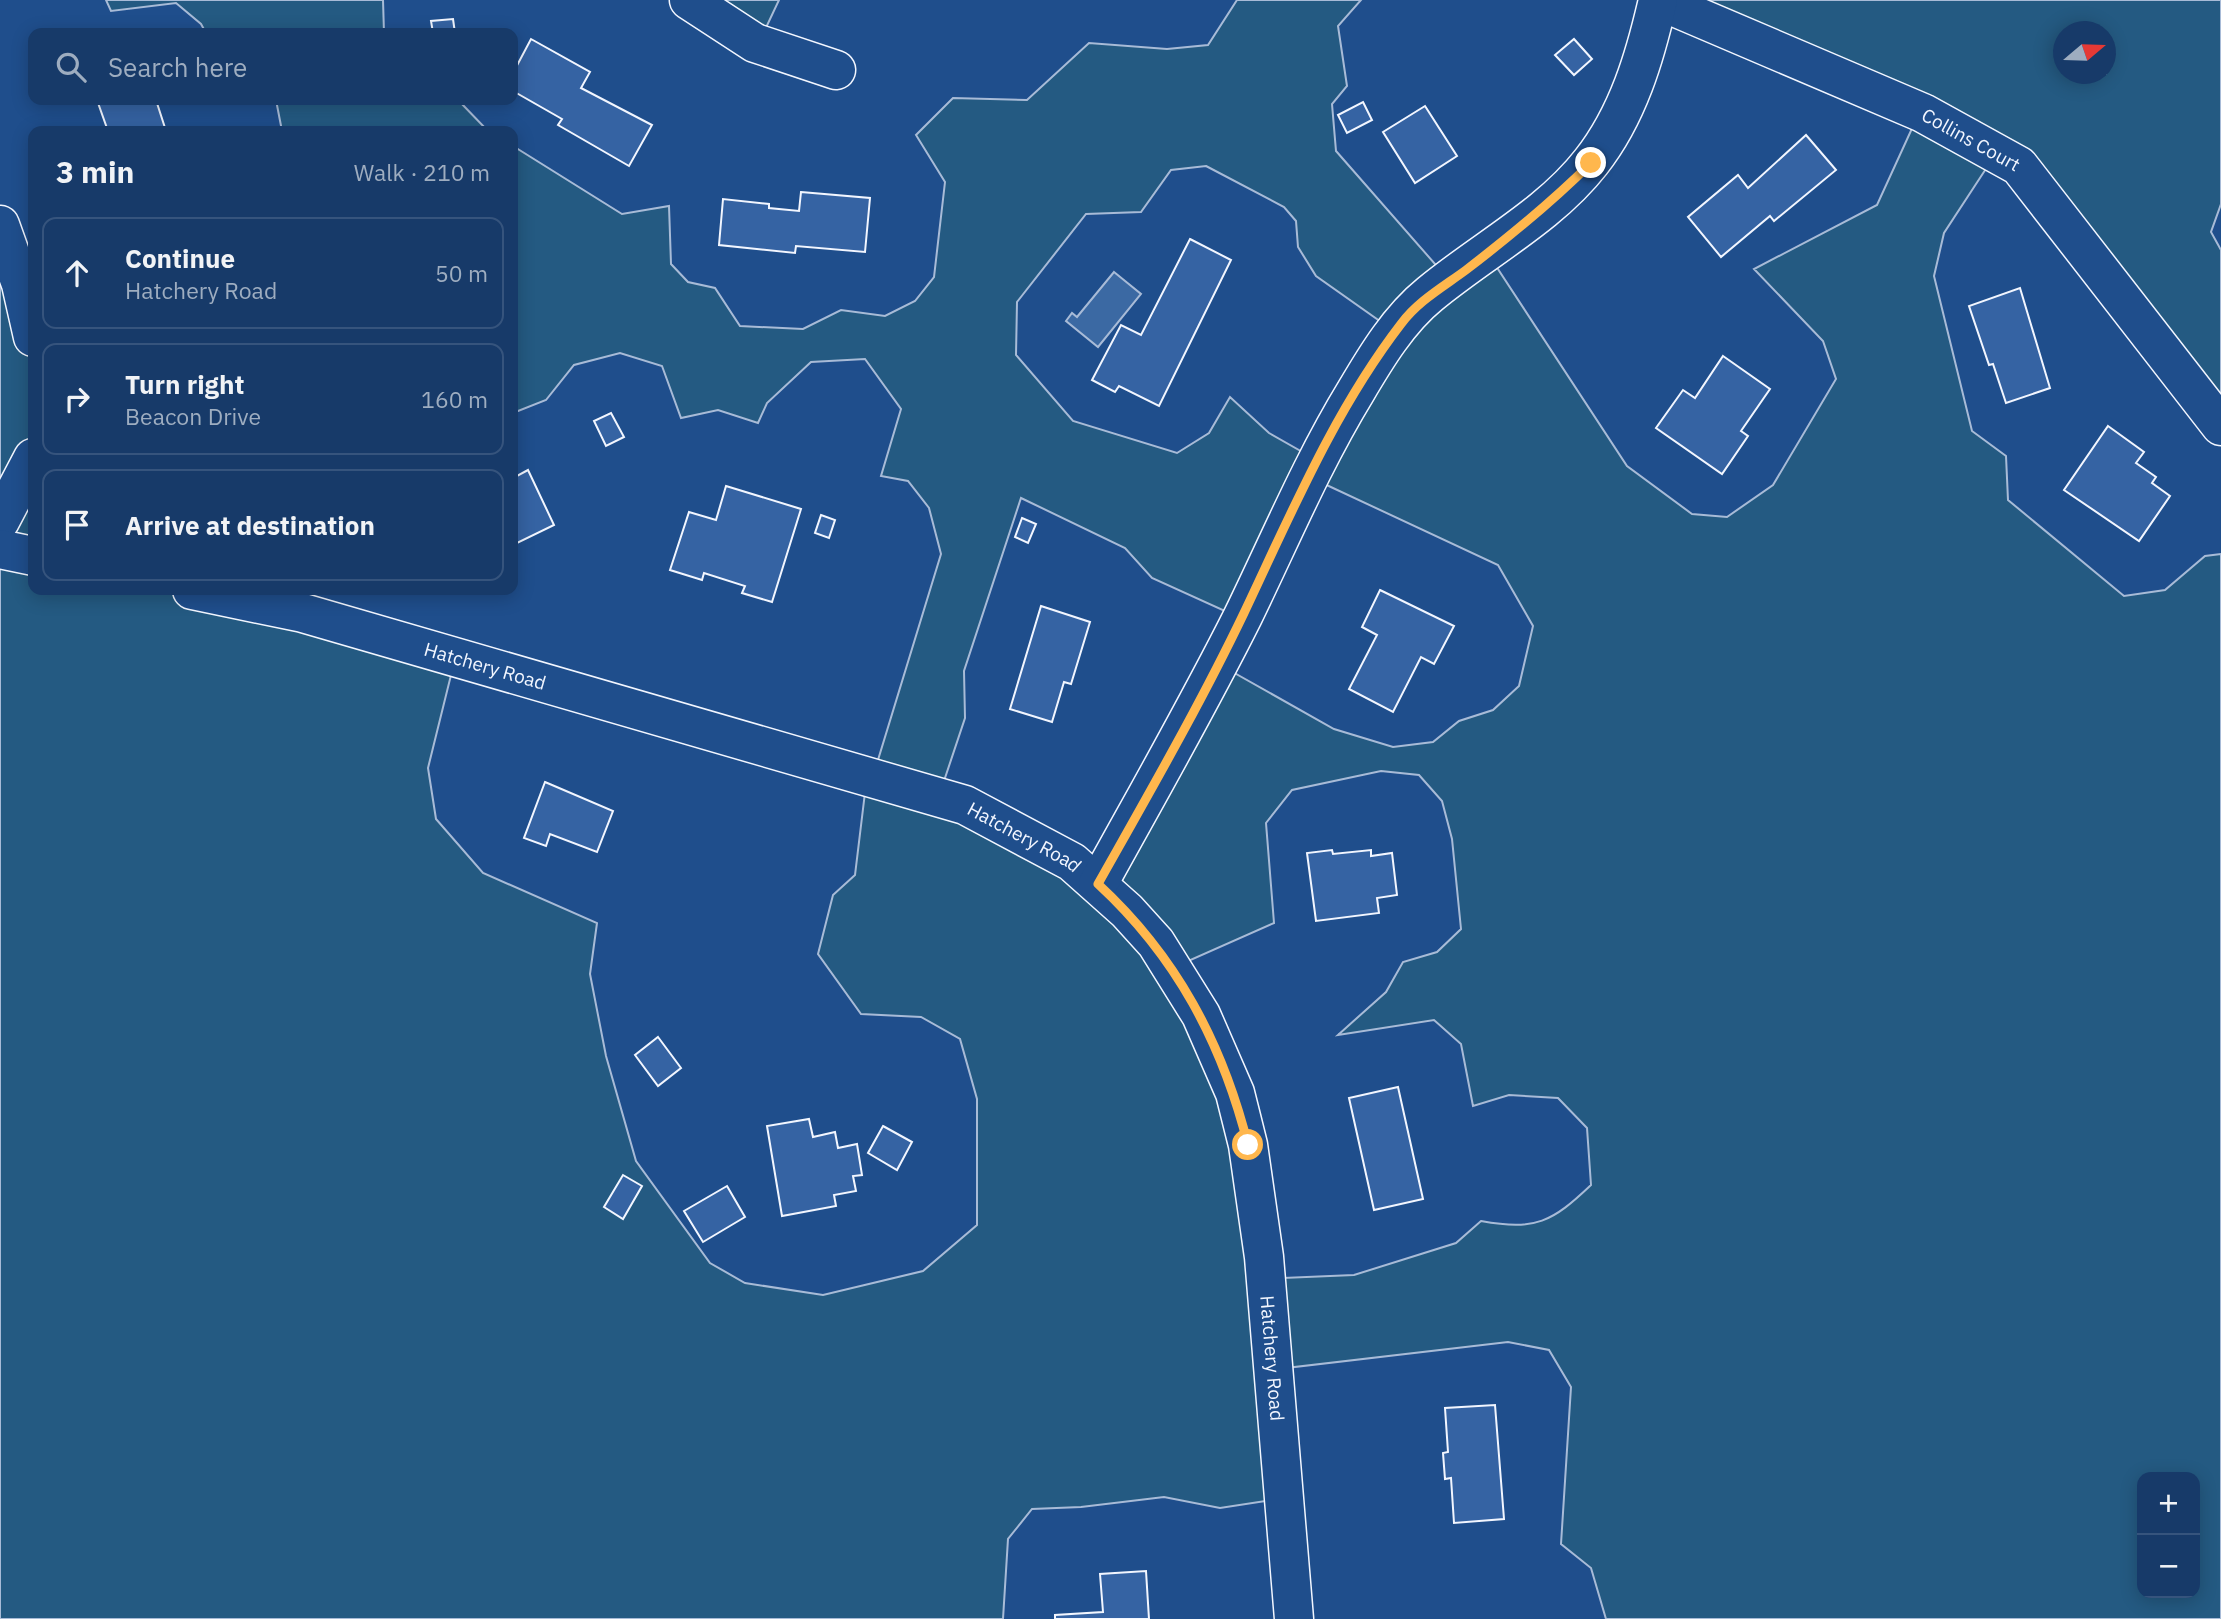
<!DOCTYPE html>
<html lang="en">
<head>
<meta charset="utf-8">
<style>
  :root { --surface:#173a69; --page:#244571; --text:#f1f3f6; --muted:#9eadc0; --line:#36547d }
  body { margin:0; font-family:"IBM Plex Sans",sans-serif; background:var(--page); color:var(--text) }
  .controls { position:absolute; right:21px; bottom:21px; display:grid; overflow:hidden; border-radius:14px; box-shadow:0 4px 18px #0003 }
  .controls button { width:63px; height:63px; display:grid; place-items:center; padding:0; border:0; border-bottom:2px solid var(--line); background:var(--surface); color:var(--text); font:35px sans-serif }
  .compass { position:absolute; left:2053px; top:21px; width:63px; height:63px; border-radius:50%; background:var(--surface); box-shadow:0 4px 18px #0003; rotate:71deg }
  .stop { position:absolute; width:21px; height:21px; margin:-16px; border:5px solid #ffb74d; border-radius:50%; background:#fff }
  .stop.end { background:#ffb74d; border-color:#fff; box-shadow:0 2px 7px #0008 }
  .list { margin:0; padding:0; list-style:none }
  h2 { display:flex; justify-content:space-between; align-items:center; height:91px; margin:0; padding:0 28px; font-size:30px }
  h2 small { font-size:23px; font-weight:400; color:var(--muted) }
  .list li { display:grid; grid-template-columns:46px 1fr auto; gap:21px; align-items:center; box-sizing:border-box; height:112px; margin:0 14px 14px; padding:0 14px; border:2px solid var(--line); border-radius:14px }
  .list b { display:block; font-size:26px; white-space:nowrap }
  .list p { margin:0; font-size:23px; white-space:nowrap; color:var(--muted) }
  .list em { font-size:23px; font-style:normal; color:var(--muted) }
  .icon { flex:none; width:38px; height:38px; fill:none; stroke:currentColor; stroke-width:2; stroke-linecap:round; stroke-linejoin:round }
  .map { position:relative; flex:none; width:2221px; height:1619px; overflow:hidden }
  .search { position:absolute; background:var(--surface); box-shadow:0 4px 18px #0003; left:28px; top:28px; width:490px; height:77px; display:flex; align-items:center; gap:18px; box-sizing:border-box; padding:0 24px; border-radius:14px; color:var(--muted); font-size:26px }
  .panel { position:absolute; background:var(--surface); box-shadow:0 4px 18px #0003; left:28px; top:126px; width:490px; height:469px; border-radius:14px }
  .map>svg:first-child { display:block }
  .green { fill:#245a82; stroke:#a8bbd7; stroke-width:2; fill-rule:evenodd }
  .water { fill:#3b69a3; stroke:#a8bbd7; stroke-width:2 }
  .building { fill:#3563a3; stroke:#f2f6ff; stroke-width:2 }
  .lines { fill:none; stroke-linecap:round; stroke-linejoin:round }
  .minor-casing { stroke:#f2f6ff; stroke-width:41 }
  .minor { stroke:#1f4e8c; stroke-width:38 }
  .route { stroke:#ffb74d; stroke-width:9 }
  .labels { text-anchor:middle; dominant-baseline:central; stroke-width:5; stroke-linejoin:round; paint-order:stroke }
  .street-label { font-size:19px; fill:#f2f6ff; stroke:#1f4e8c }
</style>
</head>
<body>
<div class="map">
<svg width="2221" height="1619" viewBox="0 0 2221 1619">
  <rect width="100%" height="100%" fill="#1f4e8c"/>
  <g class="green">
    <path d="M106 0H383L384 33H206L201 24 176 3 111 11Z"/>
    <path d="M697 0H779L762 36Z"/>
    <path d="M1237 0H1361L1338 26 1347 86 1332 104 1336 151 1449 280 1492 260 1627 466 1692 514 1727 517 1773 485 1836 379 1823 341 1754 269 1877 205 1920 111 1665 0H2221V204L2211 232 2221 250V402L1993 158 1944 233 1934 276 1972 431 2006 456 2008 500 2124 596 2165 590 2205 556 2221 554V1619H1606L1591 1568 1561 1544 1571 1387 1549 1350 1508 1342 1278 1369 1285 1498 1220 1508 1164 1497 1081 1507 1032 1509 1008 1539 1003 1619H0V211L33 274V590H219L454 663 428 768 436 819 483 873 597 923 590 974 606 1056 636 1161 710 1263 745 1283 823 1295 923 1271 977 1225V1099L960 1039 921 1017 861 1014 818 954 833 895 855 875 867 776 874 773 941 554 929 508 908 481 881 476 901 409 865 359 811 362 767 403 758 423 718 410 681 418 662 366 620 353 574 365 546 400 513 413V146L622 214 669 206 671 264 688 282 715 288 740 326 803 329 841 310 885 316 915 301 934 277 945 182 916 135 953 98 1027 100 1089 43 1167 49 1208 45ZM2064 32H2106V74H2064ZM1206 166 1284 207 1296 221 1298 247 1316 276 1391 329 1306 454 1269 433 1230 397 1209 433 1177 453 1073 421 1016 355 1017 302 1086 214 1141 212 1171 170ZM1318 481 1498 565 1533 626 1519 686 1493 710 1459 721 1433 742 1393 747 1334 729 1222 666 1101 876 941 790 965 718 964 671 1021 498 1125 548 1152 578 1238 617ZM1381 771 1419 775 1442 801 1452 839 1461 929 1437 952 1403 962 1386 992 1338 1035 1434 1020 1461 1044 1473 1106 1509 1095 1558 1098 1587 1128 1591 1185C1552 1222 1536 1231 1481 1221L1456 1243 1354 1275 1283 1278 1179 965 1274 923 1266 823 1292 790ZM2142 1477H2195V1593H2142Z"/>
    <path d="M276 100H454L459 101 488 131H282Z"/>
  </g>
  <path class="water" d="M1114 272 1141 294 1098 347 1066 321 1072 313 1077 317Z"/>
  <g class="building">
    <path d="M453 19 455 33H433L431 21Z"/>
    <path d="M531 39 590 72 581 88 652 125 629 166 558 125 562 119 513 91V73Z"/>
    <path d="M1574 39 1592 59 1574 75 1555 55Z"/>
    <path d="M97 100H156L166 131H108Z"/>
    <path d="M1363 102 1372 120 1347 133 1338 115Z"/>
    <path d="M1425 106 1457 156 1415 183 1383 132Z"/>
    <path d="M1806 135 1836 170 1774 221 1770 216 1721 257 1688 217 1738 175 1748 188Z"/>
    <path d="M801 192 870 198 865 252 796 246 795 253 719 245 723 199 769 204V208L799 211Z"/>
    <path d="M1190 239 1231 260 1159 406 1119 386 1115 392 1092 380 1121 325 1141 335Z"/>
    <path d="M2020 288 2050 388 2006 403 1993 364 1989 365 1969 306Z"/>
    <path d="M1723 356 1770 389 1741 431 1748 436 1722 474 1656 428 1683 390 1695 398Z"/>
    <path d="M611 413 624 437 606 446 594 421Z"/>
    <path d="M2108 426 2144 452 2136 463 2156 477 2152 483 2170 496 2139 541 2064 490Z"/>
    <path d="M528 470 554 525 513 545V478Z"/>
    <path d="M726 486 801 509 772 602 742 593 745 586 704 573 702 580 670 570 689 512 716 520Z"/>
    <path d="M821 515 835 520 829 538 815 533Z"/>
    <path d="M1022 518 1036 524 1028 543 1015 537Z"/>
    <path d="M1380 590 1454 626 1434 664 1421 657 1393 712 1349 689 1377 635 1362 627Z"/>
    <path d="M1041 606 1090 622 1071 684 1064 682 1052 722 1010 709Z"/>
    <path d="M545 782 613 811 597 852 550 834 546 846 524 838Z"/>
    <path d="M1332 850 1333 854 1371 850V856L1392 853 1397 895 1377 898 1379 913 1316 921 1307 853Z"/>
    <path d="M658 1037 681 1068 658 1086 635 1055Z"/>
    <path d="M1398 1087 1423 1199 1374 1210 1349 1098Z"/>
    <path d="M809 1119 813 1137 835 1132 838 1148 857 1144 862 1175 853 1176 856 1191 834 1195 836 1206 782 1216 767 1126Z"/>
    <path d="M883 1126 912 1142 897 1170 868 1153Z"/>
    <path d="M623 1175 642 1186 623 1219 604 1207Z"/>
    <path d="M727 1186 745 1217 703 1242 684 1211Z"/>
    <path d="M1495 1405 1504 1519 1454 1523 1451 1478 1445 1479 1443 1453 1448 1452 1445 1408Z"/>
    <path d="M1146 1571 1149 1619H1055V1615L1103 1612 1100 1574Z"/>
  </g>
  <g class="lines">
    <g class="minor-casing">
      <g id="minor">
        <path d="M689 0 755 43 836 70"/>
        <path id="s1" d="M1658 0 1923 113 2019 166 2221 426"/>
        <path d="M0 225 21 284 33 337"/>
        <path d="M0 521 33 458"/>
        <path d="M0 549 33 556"/>
        <path id="s2" d="M192 590 303 613 965 805 1072 862 1127 911 1156 943 1201 1015 1235 1093 1248 1145 1264 1257 1294 1619"/>
        <path d="M1098 884C1147 795 1198 706 1243 616 1280 540 1312 463 1356 391 1376 357 1399 319 1430 294 1483 250 1549 216 1591 162 1628 115 1645 57 1658 0"/>
      </g>
    </g>
    <use href="#minor" class="minor"/>
  </g>
  <g class="lines">
    <path class="route" d="M1248 1145C1222 1042 1176 956 1098 884 1148 795 1200 705 1244 613 1291 514 1334 411 1401 324 1418 301 1443 287 1466 270 1509 237 1552 202 1591 163"/>
  </g>
  <g class="labels">
    <g class="street-label">
      <text stroke="none"><textPath href="#s1" startOffset="343">Collins Court</textPath></text>
      <text stroke="none"><textPath href="#s2" startOffset="303">Hatchery Road</textPath></text>
      <text stroke="none"><textPath href="#s2" startOffset="870">Hatchery Road</textPath></text>
      <text stroke="none"><textPath href="#s2" startOffset="1479">Hatchery Road</textPath></text>
    </g>
  </g>
</svg>
<div class="controls">
<button>+</button>
<button>−</button>
</div>
<svg class="compass" viewBox="-18 -18 36 36"><path d="M0-13l5 13h-10z" fill="#e53935"/><path d="M0 13l5-13h-10z" fill="#9eadc0"/></svg>
<div class="stop" style="left:1248px;top:1145px"></div>
<div class="stop end" style="left:1591px;top:163px"></div>
<div class="search"><svg class="icon" aria-label="search" viewBox="0 0 24 24"><circle cx="10" cy="10" r="6"/><path d="M15 15l6 6"/></svg>Search here</div>
<section class="panel">
<h2>3 min<small>Walk · 210 m</small></h2>
<ul class="list">
<li><svg class="icon" aria-label="ahead" viewBox="0 0 24 24"><path d="M12 20V5M6 11l6-6 6 6"/></svg><div><b>Continue</b><p>Hatchery Road</p></div><em>50 m</em></li>
<li><svg class="icon" aria-label="right" viewBox="0 0 24 24"><path d="M7 20v-9h11M14 6l5 5-5 5"/></svg><div><b>Turn right</b><p>Beacon Drive</p></div><em>160 m</em></li>
<li><svg class="icon" aria-label="arrive" viewBox="0 0 24 24"><path d="M6 21V4h12l-3 4 3 4H6"/></svg><div><b>Arrive at destination</b></div></li>
</ul>
</section>
</div>
</body>
</html>
